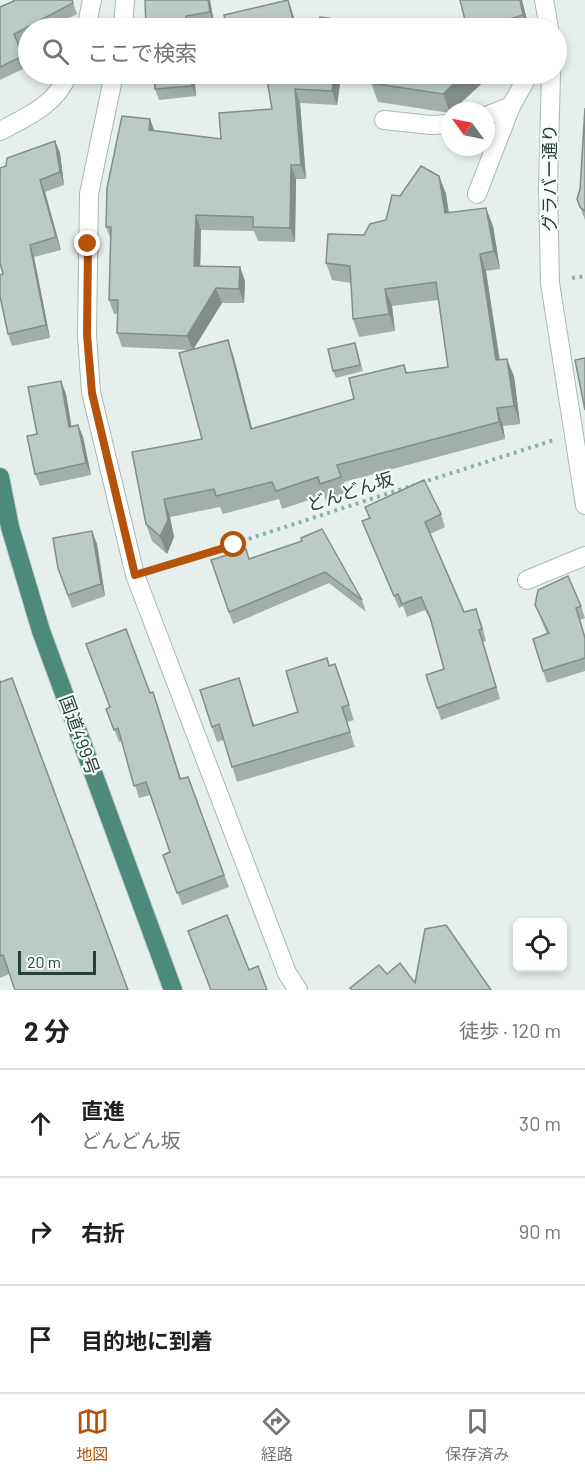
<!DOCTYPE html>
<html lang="ja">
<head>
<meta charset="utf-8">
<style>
  :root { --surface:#fff; --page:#f2f2f2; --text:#202124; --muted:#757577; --line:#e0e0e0; --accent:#b45309 }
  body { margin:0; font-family:Barlow,"Noto Sans JP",sans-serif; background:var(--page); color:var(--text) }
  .controls { position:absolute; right:18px; bottom:18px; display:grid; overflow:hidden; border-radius:9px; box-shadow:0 3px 9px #0003 }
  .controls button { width:54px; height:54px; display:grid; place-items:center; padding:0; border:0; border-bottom:2px solid var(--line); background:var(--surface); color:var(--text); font:30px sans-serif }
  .compass { position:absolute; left:441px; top:102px; width:54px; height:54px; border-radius:50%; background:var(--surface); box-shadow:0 3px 9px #0003; rotate:303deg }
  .scale { position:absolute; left:18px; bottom:15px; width:78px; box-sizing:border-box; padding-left:6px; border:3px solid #24423a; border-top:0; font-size:16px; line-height:21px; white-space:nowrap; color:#24423a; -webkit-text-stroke:4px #f7fbf9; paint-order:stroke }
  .stop { position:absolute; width:18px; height:18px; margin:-14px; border:4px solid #b45309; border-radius:50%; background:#fff }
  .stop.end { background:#b45309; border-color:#fff; box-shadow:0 2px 6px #0008 }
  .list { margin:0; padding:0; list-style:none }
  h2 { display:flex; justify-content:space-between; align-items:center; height:78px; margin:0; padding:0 24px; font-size:26px }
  h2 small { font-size:20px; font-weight:400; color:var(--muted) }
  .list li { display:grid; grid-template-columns:39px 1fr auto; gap:18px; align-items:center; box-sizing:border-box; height:108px; padding:0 24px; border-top:2px solid var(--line) }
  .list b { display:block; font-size:22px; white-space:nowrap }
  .list p { margin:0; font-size:20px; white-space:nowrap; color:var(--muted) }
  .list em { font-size:20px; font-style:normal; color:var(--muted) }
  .icon { flex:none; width:33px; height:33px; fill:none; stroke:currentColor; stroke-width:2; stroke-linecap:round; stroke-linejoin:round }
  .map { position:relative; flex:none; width:585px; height:990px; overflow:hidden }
  .search { position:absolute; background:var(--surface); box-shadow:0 3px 9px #0003; left:18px; right:18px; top:18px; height:66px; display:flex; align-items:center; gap:15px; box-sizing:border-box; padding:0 21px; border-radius:33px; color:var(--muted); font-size:22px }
  .sheet { height:402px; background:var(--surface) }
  nav { display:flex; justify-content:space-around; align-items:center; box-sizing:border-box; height:84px; border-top:2px solid var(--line); background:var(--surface); font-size:16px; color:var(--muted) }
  nav a { display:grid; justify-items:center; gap:3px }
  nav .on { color:var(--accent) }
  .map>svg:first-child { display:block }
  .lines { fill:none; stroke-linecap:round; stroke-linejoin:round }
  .minor-casing { stroke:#a8b8b2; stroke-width:20 }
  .tertiary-casing { stroke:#a8b8b2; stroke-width:20 }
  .trunk-casing { stroke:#c2cac8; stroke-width:20 }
  .path { stroke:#86b3a5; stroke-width:4; stroke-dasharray:3 4.5; stroke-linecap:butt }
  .minor { stroke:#fff; stroke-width:18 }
  .tertiary { stroke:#fff; stroke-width:18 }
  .trunk { stroke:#4c8a7c; stroke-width:18 }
  .wall { fill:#a1aea9 }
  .shaded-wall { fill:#838d89 }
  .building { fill:#bbcac4; stroke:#838d89; stroke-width:1.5 }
  .route { stroke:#b45309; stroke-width:8 }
  .labels { text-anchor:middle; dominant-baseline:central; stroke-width:4.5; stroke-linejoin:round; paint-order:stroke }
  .street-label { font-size:18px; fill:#24423a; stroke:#f7fbf9 }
</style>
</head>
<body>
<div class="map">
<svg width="585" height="990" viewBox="0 0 585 990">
  <rect width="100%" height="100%" fill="#e6efeb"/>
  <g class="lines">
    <g class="minor-casing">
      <g id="minor">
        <path d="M544 0 549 28"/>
        <path d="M87 24 92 0"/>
        <path d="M123 28 125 0"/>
        <path d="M114 74 89 194 87 335 91 392 135 575 287 973 298 990"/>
        <path d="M551 74 548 188 550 283 585 505"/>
        <path d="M486 116 511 106"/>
        <path d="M384 120 431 125 450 124"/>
        <path d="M477 194 511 106 529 74"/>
        <path d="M527 580 585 556"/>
      </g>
    </g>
    <g class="tertiary-casing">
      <g id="tertiary">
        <path d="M86 28 87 24"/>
        <path d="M0 131C27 117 57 104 68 74"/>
      </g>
    </g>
    <g class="trunk-casing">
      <path id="trunk" d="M0 477 10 527 41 631 173 990"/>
    </g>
    <g class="path">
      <path d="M572 278 585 276"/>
      <path d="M421 483 554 440"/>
      <path d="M156 569 414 485"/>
    </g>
    <use href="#minor" class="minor"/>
    <use href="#tertiary" class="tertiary"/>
    <use href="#trunk" class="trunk"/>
  </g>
  <g class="wall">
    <path d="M13 0H72L77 14 50 28H28V39L18 45 27 67 0 80V7L14 1Z"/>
    <path d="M145 0H210L214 23 189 27Z"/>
    <path d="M522 0 529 28H467Z"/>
    <path d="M154 74H194L196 96 159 100 155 89Z"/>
    <path d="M266 74H340L341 76 337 105 300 103 306 179H296L295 242 258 241 254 231 201 230 200 266 240 267 245 281 244 303H222L193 349 228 340 234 358 252 429 354 399 404 365 407 373 448 367 438 300 392 306 395 331 359 337 353 319 351 283 332 280 326 263 364 235 386 220 400 196 439 176 446 194 449 213 493 226 500 269 486 271 500 360 514 376 520 424 503 426 505 439 344 482 348 495 326 501 324 495 282 509 279 499 223 514 220 507 170 517 174 537 167 554 152 541 146 524 202 439 190 350 122 347 117 333 118 314H114L109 300 111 240 106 227 150 119 154 130 221 139 272 109Z"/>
    <path d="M492 74 452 111H450V113L378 102 371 83Z"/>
    <path d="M585 108V220L577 199 580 189Z"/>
    <path d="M55 141 60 153 64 185 45 192 61 250 34 257 50 338 12 346 8 334 3 274Z"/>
    <path d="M357 349 363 371 336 378 333 371Z"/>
    <path d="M66 394 71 427 78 425 83 437 91 475 40 486 35 474 37 434Z"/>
    <path d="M365 507 441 514 445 527 430 534 464 612 481 621 486 641 483 642 500 699 441 720 437 708 444 669 432 623 425 610 407 617 403 606 399 608 362 521 369 518Z"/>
    <path d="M302 541 362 600 366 612 329 583 233 624 211 560 250 559Z"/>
    <path d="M97 544 105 596 72 608 58 568Z"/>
    <path d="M535 605 581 606 585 618 580 620 585 636V671L547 683 543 671 547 634Z"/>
    <path d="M335 664 354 720 347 722 355 747 237 782 224 740 217 742 212 727 239 678 254 725 298 712 330 666Z"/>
    <path d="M0 681 9 974 0 978Z"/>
    <path d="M150 693 157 704 181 779 188 777 229 887 182 905 163 855 170 852 150 795 139 798 122 741 119 742 111 721Z"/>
  </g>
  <g class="shaded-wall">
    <path d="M208 0H210L214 23 210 12Z"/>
    <path d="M288 0 293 14 297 28H295Z"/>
    <path d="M520 0H522L529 28 523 15Z"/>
    <path d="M186 16 189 27 190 28H187Z"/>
    <path d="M506 20 509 28H503Z"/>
    <path d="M369 24 371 28H363Z"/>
    <path d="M191 74H194L196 96 192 86Z"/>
    <path d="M334 74H340L341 76 337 105 332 91Z"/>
    <path d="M464 74H492L452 111H450V113L443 94Z"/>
    <path d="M295 89 300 103 306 179 301 165Z"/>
    <path d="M150 119 155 133 149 130Z"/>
    <path d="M55 141 60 153 64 185 60 172Z"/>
    <path d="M291 165 296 179 295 242 290 228Z"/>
    <path d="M439 176 446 194 451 231 445 213Z"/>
    <path d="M40 180 45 192 61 250 56 237Z"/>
    <path d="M486 208 493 226 500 269 494 251Z"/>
    <path d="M196 215 201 230 200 280 194 266Z"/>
    <path d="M30 245 34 257 50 338 46 325Z"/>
    <path d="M480 254 486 271 502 378 496 360Z"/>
    <path d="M240 267 245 281 244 303 239 289Z"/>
    <path d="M216 288 222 303 193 350 187 336Z"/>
    <path d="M385 289 392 306 395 331 389 314Z"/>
    <path d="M228 340 234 358 257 447 251 429Z"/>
    <path d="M507 359 514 376 520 424 514 406Z"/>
    <path d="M61 381 66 394 74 440 69 427Z"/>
    <path d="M497 408 503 426 505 439 499 422Z"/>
    <path d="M78 425 83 437 91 475 86 463Z"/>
    <path d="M164 499 170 517 174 537 167 554 160 536Z"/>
    <path d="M92 531 97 544 105 596 101 584Z"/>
    <path d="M479 630 483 642 500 699 496 687Z"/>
    <path d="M239 678 244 694 259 741 253 726Z"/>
    <path d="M153 692 157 704 185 792 180 779Z"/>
  </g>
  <g class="building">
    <path d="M14 0H72L73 3 14 34 23 56 0 67V7L14 1Z"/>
    <path d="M145 0H208L210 12 186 16 187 28H146Z"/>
    <path d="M288 0 295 28H227L224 15Z"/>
    <path d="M460 0H520L523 15 506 20 503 28H467Z"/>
    <path d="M320 17 369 24 363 28H314Z"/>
    <path d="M154 74H191L192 86 155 89Z"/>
    <path d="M266 74H334L332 91 295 89 301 165H291L290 228 253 227V217L196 215 194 266 240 267 239 289 216 288 187 336 117 333 118 300H109L111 227H106L107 188 122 116 150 119 149 130 221 139 219 113 272 109Z"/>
    <path d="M372 74H464L443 94 371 83Z"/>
    <path d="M585 108V211L580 207 577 199 580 189Z"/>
    <path d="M55 141 60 172 40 180 56 237 30 245 46 325 8 334 0 296V275L3 274 0 263V168L6 166 7 158Z"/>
    <path d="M421 166 439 176 445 213 486 208 494 251 480 254 496 360 507 359 514 406 497 408 499 422 337 465 341 477 320 484 318 477 276 491 272 482 216 496 214 489 164 499 168 520 160 536 146 524 132 452 202 439 179 353 228 340 251 429 354 399 349 378 404 365 406 373 448 367 436 282 385 289 389 314 353 319 350 266 326 263 328 234 364 235 370 224 386 220 392 195 400 196Z"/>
    <path d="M355 343 360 365 333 371 328 349Z"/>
    <path d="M585 358V410L575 360Z"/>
    <path d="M61 381 69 427 78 425 86 463 35 474 27 436 37 434 28 387Z"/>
    <path d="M424 480 441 514 425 522 464 612 476 609 482 629 479 630 496 687 437 708 426 675 444 669 430 617 421 597 402 604 398 594 394 596 362 521 370 518 365 507Z"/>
    <path d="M322 529 362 600 325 572 229 612 211 560 246 549 249 559 302 541 301 538Z"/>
    <path d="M92 531 101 584 68 595 58 568 53 538Z"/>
    <path d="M568 576 581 606 576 608 585 638V658L543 671 533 639 549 633 535 605 538 590Z"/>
    <path d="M126 629 150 693 153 692 180 779 188 777 224 875 177 893 163 855 170 852 146 782 134 786 118 728 114 730 106 709 110 707 86 644Z"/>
    <path d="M327 658 329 666 335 664 349 705 342 707 350 732 232 767 219 724 212 727 200 690 239 678 253 726 298 712 286 671Z"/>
    <path d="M12 678 128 990H15L3 955 0 956V681L1 682Z"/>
    <path d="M227 915 249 970 258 966 267 990H211L188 931Z"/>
    <path d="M446 925 491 990H352L350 988 379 965 387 974 400 963 415 983 425 929Z"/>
  </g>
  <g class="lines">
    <path class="route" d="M88 244 87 335 92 393 135 575 234 545"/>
  </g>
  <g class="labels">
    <g class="street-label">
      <text transform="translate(549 178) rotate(-90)">グラバー通り</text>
      <text transform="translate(350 491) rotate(-18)">どんどん坂</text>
      <text transform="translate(80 735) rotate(70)">国道499号</text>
    </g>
  </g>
</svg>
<div class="controls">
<button><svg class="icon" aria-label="locate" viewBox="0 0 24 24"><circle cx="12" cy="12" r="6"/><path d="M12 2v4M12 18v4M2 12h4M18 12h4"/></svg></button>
</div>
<svg class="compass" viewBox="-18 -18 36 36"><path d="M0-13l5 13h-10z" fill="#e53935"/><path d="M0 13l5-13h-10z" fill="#757577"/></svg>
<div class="scale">20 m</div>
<div class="stop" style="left:234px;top:545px"></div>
<div class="stop end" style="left:88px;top:244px"></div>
<div class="search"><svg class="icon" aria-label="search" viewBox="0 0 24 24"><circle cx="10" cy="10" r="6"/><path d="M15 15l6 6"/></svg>ここで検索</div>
</div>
<section class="sheet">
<h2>2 分<small>徒歩 · 120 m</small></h2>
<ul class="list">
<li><svg class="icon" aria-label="ahead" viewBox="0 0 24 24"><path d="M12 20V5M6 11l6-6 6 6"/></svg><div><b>直進</b><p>どんどん坂</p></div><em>30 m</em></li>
<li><svg class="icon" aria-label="right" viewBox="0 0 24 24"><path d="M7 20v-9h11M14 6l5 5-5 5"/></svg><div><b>右折</b></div><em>90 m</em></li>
<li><svg class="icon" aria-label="arrive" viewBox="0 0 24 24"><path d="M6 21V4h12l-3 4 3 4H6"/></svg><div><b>目的地に到着</b></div></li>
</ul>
</section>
<nav>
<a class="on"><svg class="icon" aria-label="map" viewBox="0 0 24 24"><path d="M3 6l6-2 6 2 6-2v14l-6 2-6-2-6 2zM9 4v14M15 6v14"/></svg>地図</a>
<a><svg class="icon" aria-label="directions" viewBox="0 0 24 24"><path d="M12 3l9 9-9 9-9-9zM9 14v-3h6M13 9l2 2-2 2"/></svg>経路</a>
<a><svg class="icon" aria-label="saved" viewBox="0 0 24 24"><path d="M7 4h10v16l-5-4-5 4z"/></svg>保存済み</a>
</nav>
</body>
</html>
